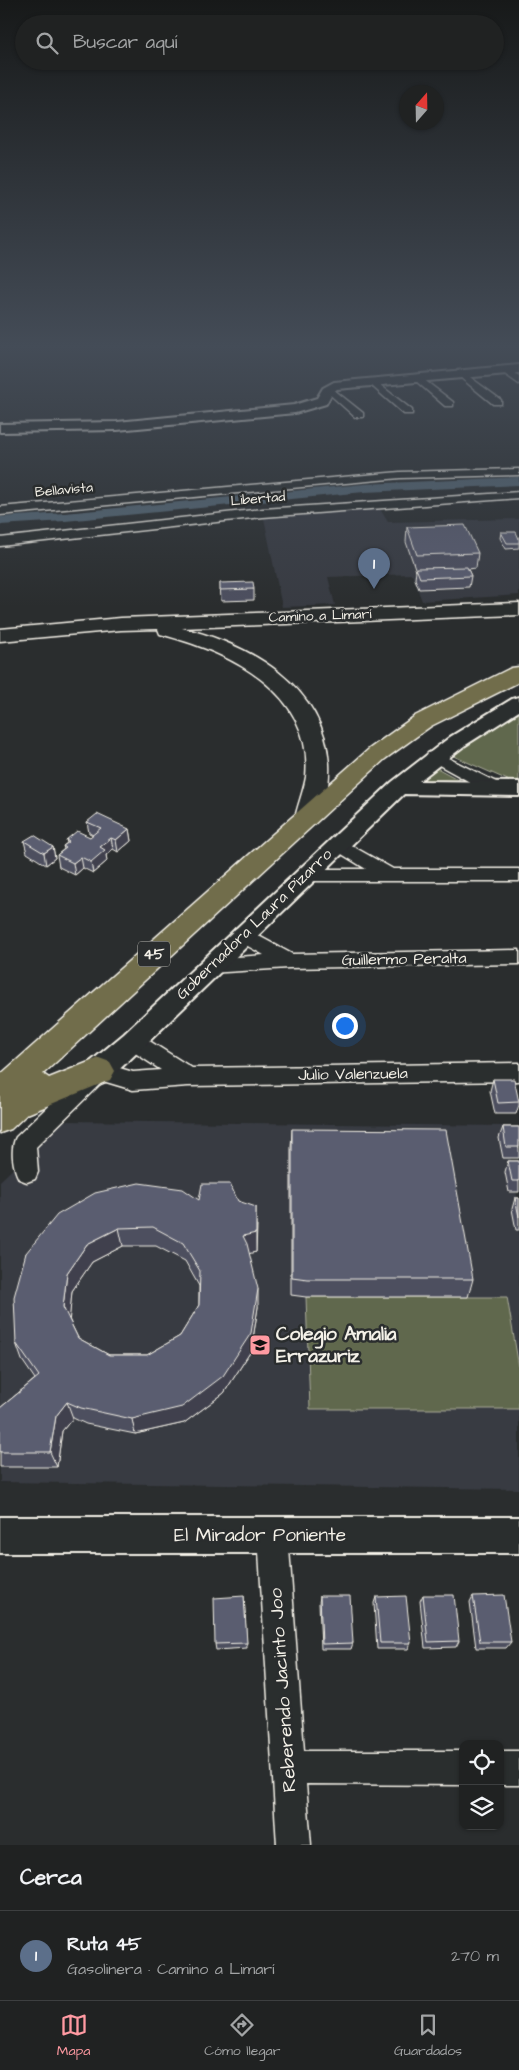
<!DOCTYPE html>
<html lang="es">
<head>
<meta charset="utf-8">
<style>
  :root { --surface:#202222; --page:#2d2f2f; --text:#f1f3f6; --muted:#a2a4a5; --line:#3d3f40; --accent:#ff9aa2 }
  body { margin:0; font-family:"Architects Daughter",sans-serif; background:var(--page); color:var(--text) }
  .controls { position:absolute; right:15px; bottom:15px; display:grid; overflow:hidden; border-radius:10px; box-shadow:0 1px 4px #0004 }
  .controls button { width:45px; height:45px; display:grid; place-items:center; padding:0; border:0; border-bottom:1px solid var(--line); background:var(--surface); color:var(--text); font:25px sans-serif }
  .compass { position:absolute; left:399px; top:85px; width:45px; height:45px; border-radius:50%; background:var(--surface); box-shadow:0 1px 4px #0004; rotate:20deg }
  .you { position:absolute; left:344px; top:1025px; width:18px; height:18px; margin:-12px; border:4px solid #fff; border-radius:50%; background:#1a73e8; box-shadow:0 0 0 8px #1a73e833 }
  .badge { display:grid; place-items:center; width:32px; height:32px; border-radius:50%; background:var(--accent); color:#fff; font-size:16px; font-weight:700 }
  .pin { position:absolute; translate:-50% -41px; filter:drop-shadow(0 1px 2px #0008) }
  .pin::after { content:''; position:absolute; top:26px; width:18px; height:15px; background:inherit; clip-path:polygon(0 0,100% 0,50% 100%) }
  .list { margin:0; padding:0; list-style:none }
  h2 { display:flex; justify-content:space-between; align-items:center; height:65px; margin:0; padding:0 20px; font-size:21px }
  h2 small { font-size:16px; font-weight:400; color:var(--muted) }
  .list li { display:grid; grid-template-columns:32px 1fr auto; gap:15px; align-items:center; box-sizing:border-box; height:90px; padding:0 20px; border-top:1px solid var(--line) }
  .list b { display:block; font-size:19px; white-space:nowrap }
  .list p { margin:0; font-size:16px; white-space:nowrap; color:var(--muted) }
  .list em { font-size:16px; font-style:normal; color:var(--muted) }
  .icon { flex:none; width:28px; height:28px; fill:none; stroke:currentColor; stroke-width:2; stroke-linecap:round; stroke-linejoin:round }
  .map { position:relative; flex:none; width:519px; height:1845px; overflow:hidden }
  .search { position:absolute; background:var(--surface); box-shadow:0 1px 4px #0004; left:15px; right:15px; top:15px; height:55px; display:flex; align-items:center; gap:12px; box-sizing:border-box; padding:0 18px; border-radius:28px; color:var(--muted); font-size:19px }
  .sheet { height:155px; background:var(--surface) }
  nav { display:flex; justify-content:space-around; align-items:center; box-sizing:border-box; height:70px; border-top:1px solid var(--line); background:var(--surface); font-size:14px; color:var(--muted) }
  nav a { display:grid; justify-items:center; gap:2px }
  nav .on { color:var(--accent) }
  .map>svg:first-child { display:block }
  .built { fill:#383b42 }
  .green { fill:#60674d; stroke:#aaac9a }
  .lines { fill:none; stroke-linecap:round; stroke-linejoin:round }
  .canal { fill:#576874; fill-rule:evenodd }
  .minor-casing { stroke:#f4f1e8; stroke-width:3 }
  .tertiary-casing { stroke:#f4f1e8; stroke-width:4 }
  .secondary-casing { stroke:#f4f1e8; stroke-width:3 }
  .primary-casing { stroke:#f4f1e8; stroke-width:3 }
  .minor { fill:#2a2d2e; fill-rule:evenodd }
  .tertiary { fill:#2a2d2e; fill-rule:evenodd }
  .secondary { fill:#2a2d2e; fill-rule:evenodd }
  .primary { fill:#716d4b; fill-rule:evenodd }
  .wall { fill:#4d505f; stroke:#f4f1e8; fill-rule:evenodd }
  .shaded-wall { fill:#3f414e; stroke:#f4f1e8 }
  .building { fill:#5a5d6f; stroke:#f4f1e8; fill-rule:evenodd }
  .labels { text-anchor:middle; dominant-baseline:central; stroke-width:5; stroke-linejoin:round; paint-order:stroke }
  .far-street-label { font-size:14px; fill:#f4f1e8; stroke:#2a2d2e }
  .shield { fill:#2a2d2e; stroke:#b7b6b0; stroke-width:1 }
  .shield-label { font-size:15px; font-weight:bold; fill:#f4f1e8 }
  .street-label { font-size:16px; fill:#f4f1e8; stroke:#2a2d2e }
  .near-poi-label { font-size:19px; font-weight:bold; fill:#f4f1e8; stroke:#2a2d2e; text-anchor:start }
  .near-street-label { font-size:19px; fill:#f4f1e8; stroke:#2a2d2e }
</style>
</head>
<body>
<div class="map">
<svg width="519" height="1845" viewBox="0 0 519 1845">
  <rect width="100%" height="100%" fill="#2a2d2e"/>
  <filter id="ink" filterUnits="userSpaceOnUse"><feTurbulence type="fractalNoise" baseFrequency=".02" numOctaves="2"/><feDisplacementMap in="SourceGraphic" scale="10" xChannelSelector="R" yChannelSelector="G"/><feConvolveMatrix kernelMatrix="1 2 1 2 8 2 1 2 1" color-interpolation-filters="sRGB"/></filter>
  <g filter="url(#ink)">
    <g class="built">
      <path d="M378 506 388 522 519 519V595L422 601 412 574 328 577 335 605 282 607 264 518 325 510Z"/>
      <path d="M63 1121 505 1126 519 1208V1489L0 1482V1181Z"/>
    </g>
    <g class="green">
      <path d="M519 711V780L510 781 451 755Z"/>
      <path d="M435 767 465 783 414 784Z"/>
      <path d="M306 1297H507L519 1367V1409H310Z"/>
    </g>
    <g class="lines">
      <path class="canal" d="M519 477V485L364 492 65 521 0 525V517L65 513 364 484Z"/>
      <g class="minor-casing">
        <g id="minor">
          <path d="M505 367 519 376V384L502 372V368Z"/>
          <path d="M463 372 501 400V404H493L460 377V373Z"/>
          <path d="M419 376 453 402V406H445L416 381 414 379Z"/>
          <path d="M375 381 412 410V414H404L372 386 370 384Z"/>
          <path d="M329 386 363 413V417H355L326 391V387Z"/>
          <path d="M519 469V475L400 478 0 515V507L400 472Z"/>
          <path d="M519 492V498L263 517 0 546V538L263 509Z"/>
          <path d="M434 751 500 784 502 788 500 792 494 793 488 792 428 759 426 756 428 753Z"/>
          <path d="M338 838 393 869H519V881H305L299 879 296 875 299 871 305 869H366L332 848 329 844 332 840Z"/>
          <path d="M242 927 292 954 519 950V964L289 968 209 973 202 971 199 966 202 961 209 959 264 955 235 939 233 934 235 929Z"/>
          <path d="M133 1033 140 1035 192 1068 519 1063V1081L188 1086 133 1090 103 1081 36 1147 38 1172 35 1179 27 1182 19 1179C13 1168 10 1149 16 1137L91 1065 99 1062 133 1072 161 1070 126 1047 123 1041 126 1035Z"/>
          <path d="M273 1520 283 1525 288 1535 304 1751H463V1785L306 1784 311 1845H277L258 1535 263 1525Z"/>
          <rect x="500" y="1751" width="19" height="34"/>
        </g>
      </g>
      <g class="tertiary-casing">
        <g id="tertiary">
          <path d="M519 365V373L337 389 332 393 326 404 295 413 117 430 0 432V424L117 422 294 405 317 398 323 388 334 382Z"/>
          <path d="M519 697V711L464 746 419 781 519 782V796L404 794 142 1048 109 1079 99 1082 89 1079 86 1071 89 1063 124 1034 392 782 450 737 512 699Z"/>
          <rect x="0" y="1517" width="519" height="36"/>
        </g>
      </g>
      <g class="secondary-casing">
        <path id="secondary" d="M519 603V615L182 628C250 645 324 685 329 764 330 782 326 805 317 820L308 822 299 820 296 814C299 802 304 789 306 777 314 691 229 652 160 634L158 629 121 630 0 641V629L121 618Z"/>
      </g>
      <g class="primary-casing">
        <path id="primary" d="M519 667V682L431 726 385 759 43 1074 49 1078 99 1058 110 1062 115 1071 110 1080 27 1114 11 1129 0 1133V1075L369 749 415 716 511 668Z"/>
      </g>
      <use href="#minor" class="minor"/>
      <use href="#tertiary" class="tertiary"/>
      <use href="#secondary" class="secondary"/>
      <use href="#primary" class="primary"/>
    </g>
    <g class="wall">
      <path d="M407 527 478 553 476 568 468 569 471 576 469 587 419 589 415 579 416 570V571L406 542Z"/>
      <path d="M501 532 519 539V548L506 549 500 538Z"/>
      <path d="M220 583 254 589V600L221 601Z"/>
      <path d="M87 822 129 829 131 841 118 852 113 849 106 855 107 861 93 873 83 868 75 875 59 867 57 855 64 849 63 846 67 843 66 840 90 837 93 835 89 833Z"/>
      <path d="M24 841 53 847 55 858 46 865 27 853Z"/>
      <path d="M493 1079 519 1099V1105L516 1114H495L490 1091Z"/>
      <path d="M503 1127H519V1158H503L499 1138Z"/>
      <path d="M292 1129 473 1279 468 1297H306L291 1295V1148Z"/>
      <path d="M508 1161H519V1192H509L505 1172Z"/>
      <path d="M515 1198H519V1230H516L512 1209Z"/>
      <path d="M199 1200 238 1201 257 1226 256 1252 249 1253 258 1307 251 1351 224 1393 184 1423 135 1434 86 1424 73 1418 62 1431 57 1467H0V1408L35 1379 22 1360 16 1343 26 1253ZM123 1246H156L185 1261 199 1286V1305L180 1336 147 1355H109L78 1338 69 1319 72 1291 92 1262Z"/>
      <path d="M423 1595 459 1641 456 1647 425 1648 420 1601Z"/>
      <path d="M244 1596 247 1648 216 1650 215 1644Z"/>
      <path d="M320 1596 353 1643 351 1649H321L319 1603Z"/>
      <path d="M473 1596 511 1642 506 1648H476L470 1602Z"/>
      <path d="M376 1597 411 1643 408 1649H377L374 1603Z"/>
    </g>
    <g class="shaded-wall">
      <path d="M129 829 131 841 118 852 116 840Z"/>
      <path d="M111 838 113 849 106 855 107 861 93 873 91 862 100 847Z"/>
      <path d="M53 847 55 858 46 865 44 853Z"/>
      <path d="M81 857 83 868 75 875 73 863Z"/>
      <path d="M256 1207V1252L243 1255V1236Z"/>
      <path d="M119 1228 123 1246 92 1262 72 1291 69 1324 63 1307 67 1273 87 1244Z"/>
      <path d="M258 1289V1307L251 1351 224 1393 184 1423 135 1434 132 1419Z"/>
      <path d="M67 1402 73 1418 62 1431 57 1467 50 1452 56 1416Z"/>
    </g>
    <g class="building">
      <path d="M465 525 478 553 417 555 407 527Z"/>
      <path d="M501 532H516L519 539V543H507Z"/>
      <path d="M467 567 471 576 420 578 416 568Z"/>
      <path d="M253 582 254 589 220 590V583Z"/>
      <path d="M97 814 129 829 116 840 111 838 100 847 105 850 91 862 81 857 73 863 57 855 66 848 63 846 69 842 66 840 77 831 90 837 101 828 87 822Z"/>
      <path d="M34 835 53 847 44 853 24 841Z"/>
      <path d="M493 1079H514L519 1102 498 1103Z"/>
      <path d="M503 1127H519V1147H506Z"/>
      <path d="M292 1129 446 1130 473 1279H307L292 1277Z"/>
      <path d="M508 1161H519V1181H512Z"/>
      <path d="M139 1183 183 1189 199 1200 202 1184H230L238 1201 256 1207V1233L243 1236 247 1244 258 1289 251 1333 223 1376 182 1407 132 1419 81 1408 67 1402 56 1416 50 1452H0V1408L39 1376 16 1343 14 1297 26 1253 57 1215 95 1193ZM153 1227 183 1243 200 1271 199 1305 180 1336 147 1355H109L78 1338 63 1307 67 1273 87 1244 119 1228Z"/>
      <path d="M515 1198H519V1217Z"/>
      <path d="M423 1595H454L459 1641 428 1642Z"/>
      <path d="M504 1595 511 1642H480L473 1596Z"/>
      <path d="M244 1596 247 1643 215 1644 214 1598Z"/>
      <path d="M320 1596H350L353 1643 322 1644Z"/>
      <path d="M406 1596 411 1643H380L376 1597Z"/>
    </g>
  </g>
  <linearGradient id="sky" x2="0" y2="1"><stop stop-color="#171919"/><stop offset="0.57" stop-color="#444c57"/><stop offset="1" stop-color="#444c57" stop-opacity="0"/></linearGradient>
  <rect width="519" height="607" fill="url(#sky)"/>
  <defs>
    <g id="school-square" transform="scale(1.125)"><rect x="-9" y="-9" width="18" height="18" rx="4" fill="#ff9aa2" stroke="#2a2d2e"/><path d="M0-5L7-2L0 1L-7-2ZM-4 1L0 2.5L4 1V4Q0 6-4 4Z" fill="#111"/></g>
  </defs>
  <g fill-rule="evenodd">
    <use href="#school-square" x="260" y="1345"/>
  </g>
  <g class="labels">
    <g class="far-street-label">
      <text transform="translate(64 490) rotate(-5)">Bellavista</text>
      <text transform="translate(258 499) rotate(-5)">Libertad</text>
      <text transform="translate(320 616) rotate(-2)">Camino a Limarí</text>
    </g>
    <rect class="shield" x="138" y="941.5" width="32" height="25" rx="4"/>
    <g class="shield-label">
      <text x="154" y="954">45</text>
    </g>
    <g class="street-label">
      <text transform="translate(254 924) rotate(-44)">Gobernadora Laura Pizarro</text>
      <text transform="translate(404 959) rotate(-1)">Guillermo Peralta</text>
      <text transform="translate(353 1074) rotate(-1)">Julio Valenzuela</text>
    </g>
    <g class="near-poi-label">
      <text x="276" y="1334">Colegio Amalia<tspan x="276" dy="22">Errazuriz</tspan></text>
    </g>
    <g class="near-street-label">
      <text x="260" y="1535">El Mirador Poniente</text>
      <text transform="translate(283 1690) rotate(-94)">Reberendo Jacinto Joo</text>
    </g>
  </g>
</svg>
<div class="controls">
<button><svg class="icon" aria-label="locate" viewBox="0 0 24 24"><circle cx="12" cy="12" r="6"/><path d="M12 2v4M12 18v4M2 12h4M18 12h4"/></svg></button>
<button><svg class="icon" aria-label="layers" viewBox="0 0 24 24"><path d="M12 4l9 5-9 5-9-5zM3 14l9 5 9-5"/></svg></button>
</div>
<svg class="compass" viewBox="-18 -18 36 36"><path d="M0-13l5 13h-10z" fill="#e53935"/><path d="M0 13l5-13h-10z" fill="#a2a4a5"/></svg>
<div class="you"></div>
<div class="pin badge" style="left:374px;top:589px;background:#5c6f8a">1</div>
<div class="search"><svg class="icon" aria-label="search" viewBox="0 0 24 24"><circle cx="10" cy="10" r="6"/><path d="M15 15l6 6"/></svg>Buscar aquí</div>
</div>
<section class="sheet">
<h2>Cerca<small></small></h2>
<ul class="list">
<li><span class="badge" style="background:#5c6f8a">1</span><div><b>Ruta 45</b><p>Gasolinera · Camino a Limarí</p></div><em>270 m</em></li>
</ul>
</section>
<nav>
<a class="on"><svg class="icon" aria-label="map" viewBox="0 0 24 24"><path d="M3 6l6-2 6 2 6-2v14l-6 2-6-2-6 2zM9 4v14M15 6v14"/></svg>Mapa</a>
<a><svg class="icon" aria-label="directions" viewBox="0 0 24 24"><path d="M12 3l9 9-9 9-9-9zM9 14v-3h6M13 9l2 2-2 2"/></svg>Cómo llegar</a>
<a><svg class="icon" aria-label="saved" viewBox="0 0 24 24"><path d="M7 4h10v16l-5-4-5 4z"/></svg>Guardados</a>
</nav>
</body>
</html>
